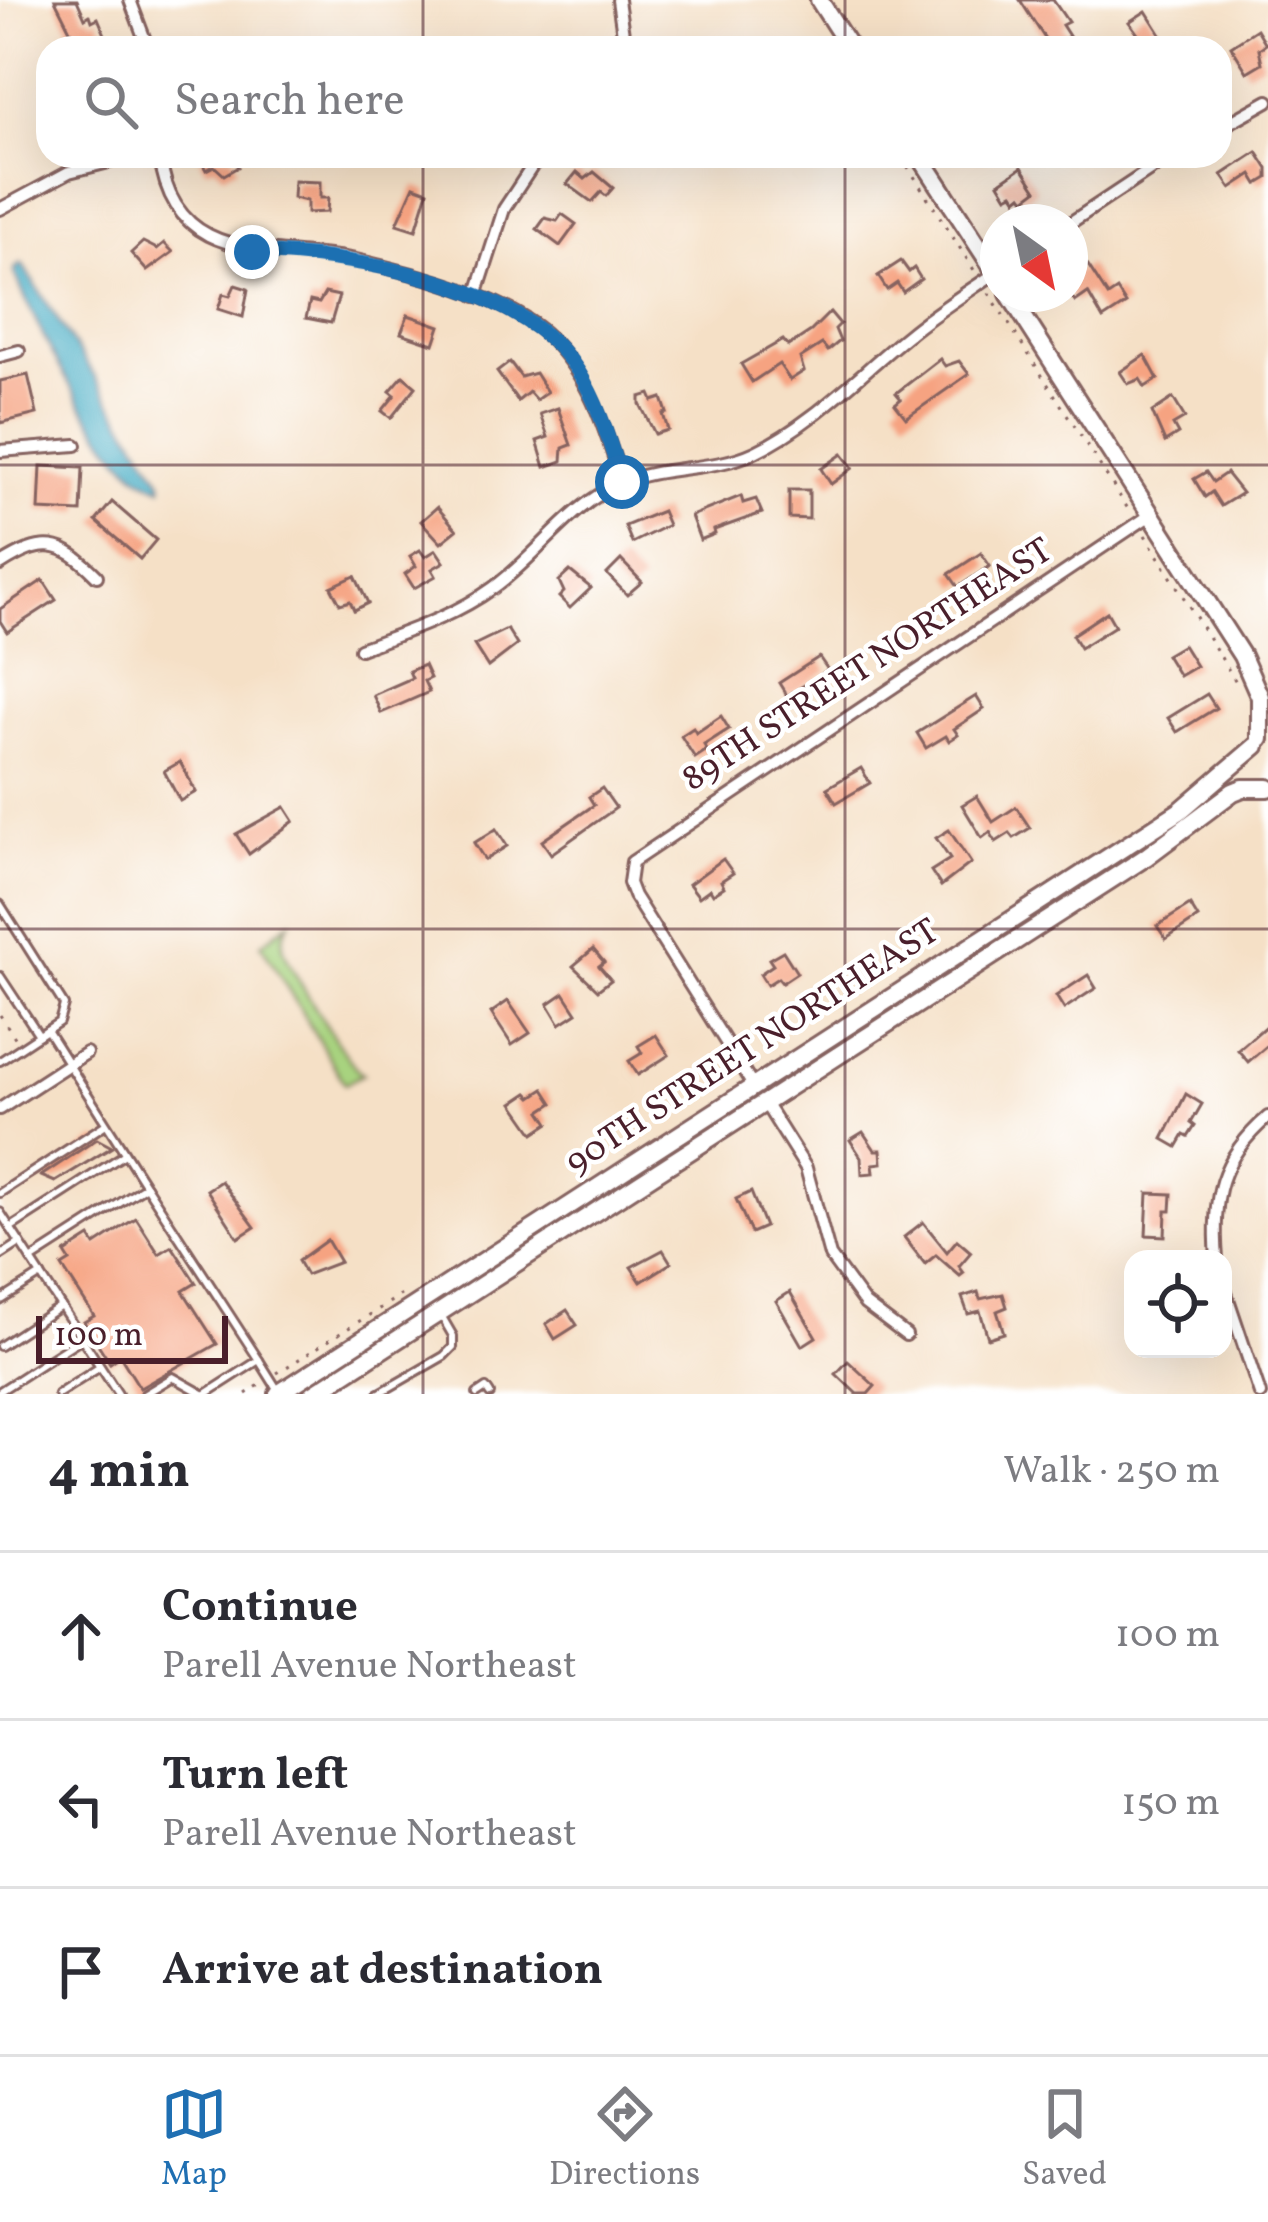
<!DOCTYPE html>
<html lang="en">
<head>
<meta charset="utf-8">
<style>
  :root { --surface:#fff; --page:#f2f2f3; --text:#2b2b33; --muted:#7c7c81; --line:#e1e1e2; --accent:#1f6fb2 }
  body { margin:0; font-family:Vollkorn,serif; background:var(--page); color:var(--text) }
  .controls { position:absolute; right:36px; bottom:36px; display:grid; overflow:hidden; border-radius:24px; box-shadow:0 12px 48px #0002 }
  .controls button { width:108px; height:108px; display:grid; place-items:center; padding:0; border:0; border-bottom:3px solid var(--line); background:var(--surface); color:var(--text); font:60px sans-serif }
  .compass { position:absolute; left:980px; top:204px; width:108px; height:108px; border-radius:50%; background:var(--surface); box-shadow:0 12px 48px #0002; rotate:147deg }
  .scale { position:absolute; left:36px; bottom:30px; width:192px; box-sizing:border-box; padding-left:12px; border:6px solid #4a1f2b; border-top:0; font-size:33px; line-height:42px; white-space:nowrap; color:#4a1f2b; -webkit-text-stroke:9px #fff; paint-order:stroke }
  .stop { position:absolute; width:36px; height:36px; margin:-27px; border:9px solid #1f6fb2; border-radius:50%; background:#fff }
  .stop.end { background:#1f6fb2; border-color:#fff; box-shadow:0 3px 12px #0008 }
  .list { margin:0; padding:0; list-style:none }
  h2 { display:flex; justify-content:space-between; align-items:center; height:156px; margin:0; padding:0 48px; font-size:51px }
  h2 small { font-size:39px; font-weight:400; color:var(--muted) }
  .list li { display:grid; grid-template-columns:78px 1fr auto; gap:36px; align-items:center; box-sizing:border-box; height:168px; padding:0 48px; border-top:3px solid var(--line) }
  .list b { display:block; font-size:45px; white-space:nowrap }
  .list p { margin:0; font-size:39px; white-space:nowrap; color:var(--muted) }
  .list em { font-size:39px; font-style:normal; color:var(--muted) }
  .icon { flex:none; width:66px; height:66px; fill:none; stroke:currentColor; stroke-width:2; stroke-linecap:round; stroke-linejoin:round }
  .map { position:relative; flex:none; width:1268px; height:1394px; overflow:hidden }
  .search { position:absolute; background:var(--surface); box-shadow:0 12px 48px #0002; left:36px; right:36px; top:36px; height:132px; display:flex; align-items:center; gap:30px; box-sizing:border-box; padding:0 42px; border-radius:36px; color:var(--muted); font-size:45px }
  .sheet { height:660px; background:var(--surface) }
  nav { display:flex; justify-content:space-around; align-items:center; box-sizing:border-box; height:168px; border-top:3px solid var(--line); background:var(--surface); font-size:33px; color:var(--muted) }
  nav a { display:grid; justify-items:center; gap:6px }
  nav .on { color:var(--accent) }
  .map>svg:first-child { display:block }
  .green { fill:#a8d37f; stroke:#797955; stroke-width:3 }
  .water { fill:#42aac2; stroke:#466476; stroke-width:3 }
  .building { fill:#f6a381 }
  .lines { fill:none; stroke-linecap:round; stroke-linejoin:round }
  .lane-casing { stroke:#866361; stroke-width:12 }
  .street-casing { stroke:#866361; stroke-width:16 }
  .secondary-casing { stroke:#866361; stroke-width:22 }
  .path { stroke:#866361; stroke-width:3; stroke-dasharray:3 9; stroke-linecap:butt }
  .lane { stroke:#fff; stroke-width:6 }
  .street { stroke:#fff; stroke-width:10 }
  .secondary { stroke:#fff; stroke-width:16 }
  .route { stroke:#1f6fb2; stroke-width:15 }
  .grid { fill:none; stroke:#4a1f2b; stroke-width:3; stroke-opacity:0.55 }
  .labels { text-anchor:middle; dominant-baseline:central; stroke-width:9; stroke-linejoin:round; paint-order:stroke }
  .street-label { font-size:36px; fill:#4a1f2b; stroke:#fff }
</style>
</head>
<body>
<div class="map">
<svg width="1268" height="1394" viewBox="0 0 1268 1394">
  <rect width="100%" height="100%" fill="#fff"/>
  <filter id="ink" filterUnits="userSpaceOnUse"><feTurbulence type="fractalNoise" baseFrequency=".00833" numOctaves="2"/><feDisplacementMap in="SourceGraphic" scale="24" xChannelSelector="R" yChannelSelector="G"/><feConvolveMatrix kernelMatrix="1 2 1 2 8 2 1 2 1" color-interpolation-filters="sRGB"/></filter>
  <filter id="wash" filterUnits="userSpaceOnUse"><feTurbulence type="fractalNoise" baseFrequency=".004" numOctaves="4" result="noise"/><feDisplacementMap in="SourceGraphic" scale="48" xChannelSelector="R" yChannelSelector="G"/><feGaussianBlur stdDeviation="2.7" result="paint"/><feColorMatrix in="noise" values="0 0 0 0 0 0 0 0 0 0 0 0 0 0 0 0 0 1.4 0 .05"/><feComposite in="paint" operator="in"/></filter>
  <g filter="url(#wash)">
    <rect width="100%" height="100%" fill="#f5e0c6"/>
    <path class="green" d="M292 920C285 929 282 934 283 946 286 964 348 1064 363 1074L345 1084 261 944Z"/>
    <path class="water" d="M22 264 162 481V487C108 477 36 324 15 275V268Z"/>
    <g id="blocks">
      <g class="building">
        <path d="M55 0H77L85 18 90 15 92 21 98 18 106 37 92 44 87 34 75 40Z"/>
        <path d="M1020 0H1053L1068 22 1062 25 1069 36 1051 48Z"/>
        <path d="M1146 11 1163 38 1148 48 1129 22Z"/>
        <path d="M1257 29 1266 44 1259 49 1262 63 1247 72 1231 46Z"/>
        <path d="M1257 152 1268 169V178L1258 184 1252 174 1231 188 1222 175Z"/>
        <path d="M205 156H232L238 167 224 175 214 166 206 170 200 159Z"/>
        <path d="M1022 167 1037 190 1025 199 1022 195 1017 199 1013 193 1007 196 999 183Z"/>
        <path d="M577 172 585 179 594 172 613 188 606 196 601 192 592 202 567 184Z"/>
        <path d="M294 181 320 182V198H328L327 212 307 213V201L293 198Z"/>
        <path d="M414 186 428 191 416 230 397 224Z"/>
        <path d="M562 214 576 224 560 246 537 229 545 218 557 221Z"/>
        <path d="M143 242 157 249 164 243 173 252 147 271 131 253Z"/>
        <path d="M901 261 909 272 914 268 921 279 903 292 897 283 887 290 878 276Z"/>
        <path d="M1088 265 1108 296 1117 290 1126 304 1103 319 1088 293 1075 302 1070 295V282L1076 278 1074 274Z"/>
        <path d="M235 285 248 289 243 317 218 309 223 294 230 296Z"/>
        <path d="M325 293 339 296 331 323 306 318 310 301 319 303Z"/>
        <path d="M830 312 840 324 835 329 840 341 828 351 822 344 800 358 804 371 790 380 779 364 752 382 741 364 783 340 788 346 811 331Z"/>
        <path d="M408 315 440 326 434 344 401 333Z"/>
        <path d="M1145 355 1158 379 1145 387 1140 379 1128 384 1120 372Z"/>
        <path d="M940 359 945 366 959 361 969 374 906 418 895 404 901 399 896 393Z"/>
        <path d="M510 362 521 377 535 373 547 392 536 400 529 392 518 401 497 372Z"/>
        <path d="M28 375 37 414 0 423V381Z"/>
        <path d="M403 376 416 387 391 418 382 411 395 395 390 391Z"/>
        <path d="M650 394 653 401 662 398 667 413 663 414 668 430 655 434 640 404V397Z"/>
        <path d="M1173 398 1185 418 1173 425 1178 434 1165 442 1152 412Z"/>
        <path d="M558 408 571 445 563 448 562 461 545 467 537 441 548 437 540 414Z"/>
        <path d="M842 454 853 468 831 484 821 469Z"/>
        <path d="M41 466 83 468 81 512 39 510Z"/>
        <path d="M1206 472 1213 482 1226 473 1242 493 1221 506 1212 492 1205 497 1194 479Z"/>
        <path d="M789 490H809V519L789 518Z"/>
        <path d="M741 496 743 503 756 499 762 513 714 530 715 534 700 540 691 516Z"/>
        <path d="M112 502 156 540 140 559 96 521Z"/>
        <path d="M437 507 457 530 441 543 421 521Z"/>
        <path d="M662 511 668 525 632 543 625 526Z"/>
        <path d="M420 550 425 557 436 550 444 562 432 569 436 576 414 588 405 574 416 566 410 556Z"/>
        <path d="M981 553 990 566 958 587 949 574Z"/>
        <path d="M621 560 642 582 627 595 607 574Z"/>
        <path d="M570 571 591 588 570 608 559 597 564 592 559 581Z"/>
        <path d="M355 576 368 603 354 610 350 601 340 604 331 587Z"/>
        <path d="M43 580 56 600 7 632 0 621V609Z"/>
        <path d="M1107 612 1115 626 1080 648 1072 635Z"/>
        <path d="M507 629 517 645 488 667 474 645Z"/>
        <path d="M1183 645 1196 666 1179 676 1166 655Z"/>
        <path d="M819 657 828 670 787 696 779 683Z"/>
        <path d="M424 665 430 678 424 681 429 692 381 713 373 695 412 678 409 671Z"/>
        <path d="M1207 694 1216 708 1177 732 1168 718Z"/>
        <path d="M976 696 984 709 954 729 958 735 949 741 946 736 926 748 917 733Z"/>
        <path d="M721 716 729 729 704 745 707 750 695 758 681 736 693 728 696 733Z"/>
        <path d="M180 762 196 792 180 801 164 771Z"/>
        <path d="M861 768 870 783 836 803 827 788Z"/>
        <path d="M602 788 616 808 551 854 542 841 594 805 589 797Z"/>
        <path d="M977 796 993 822 1016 807 1030 828 1014 838 1010 833 996 842 990 832 982 838 962 805Z"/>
        <path d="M285 807 294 821 249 854 236 834Z"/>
        <path d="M496 829 507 846 485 860 474 843Z"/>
        <path d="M949 830 971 863 941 886 931 871 950 859 936 838Z"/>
        <path d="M723 859 733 873 721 881 724 887 713 894 710 889 699 897 689 884Z"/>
        <path d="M1190 905 1198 918 1166 939 1157 926Z"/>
        <path d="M593 949 604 962 599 966 611 980 598 990 573 966Z"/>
        <path d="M783 951 797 973 782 983 778 978 767 985 760 974 773 965 769 959Z"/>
        <path d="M1088 975 1096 988 1064 1009 1056 996Z"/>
        <path d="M564 993 577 1013 560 1024 548 1004Z"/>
        <path d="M508 1001 530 1033 512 1045 491 1013Z"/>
        <path d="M1268 1024V1045L1248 1062 1238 1050Z"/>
        <path d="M656 1035 669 1055 638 1075 629 1061 642 1053 638 1046Z"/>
        <path d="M544 1089 553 1103 541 1111 549 1123 534 1133 513 1103 528 1093 532 1097Z"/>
        <path d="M1186 1094 1202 1104 1191 1123 1195 1126 1188 1137 1184 1135 1177 1147 1163 1139Z"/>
        <path d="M863 1132 875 1150H881L882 1163 873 1164 874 1173 862 1174 861 1157 850 1140Z"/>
        <path d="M97 1139 112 1147 55 1182 41 1176Z"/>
        <path d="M221 1181 255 1227 238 1238 207 1190Z"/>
        <path d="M751 1192 765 1227 751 1233 736 1199Z"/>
        <path d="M1148 1193 1172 1194 1171 1211H1166L1165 1236 1146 1235Z"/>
        <path d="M136 1218 159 1254 172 1246 196 1283 183 1291 217 1344 140 1388 120 1356 110 1363 84 1322 94 1316 62 1266 70 1261 65 1253 90 1237 95 1245Z"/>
        <path d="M923 1222 947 1252 957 1240 971 1252 959 1266 964 1273 960 1276 936 1255 925 1264 904 1237Z"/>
        <path d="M327 1240 340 1262 306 1275 298 1261Z"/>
        <path d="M663 1250 671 1263 641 1282 631 1267Z"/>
        <path d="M790 1292 816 1337 802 1346 776 1301Z"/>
        <path d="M978 1292 980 1299 1003 1294 1007 1307 997 1311 1004 1333 988 1338 980 1311 968 1314 962 1297Z"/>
        <path d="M567 1310 577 1325 555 1339 546 1324Z"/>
        <path d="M848 1361 875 1386 868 1394H857L836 1374Z"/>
      </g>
    </g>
  </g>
  <g filter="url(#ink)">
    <use href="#blocks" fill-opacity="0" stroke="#866361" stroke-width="3"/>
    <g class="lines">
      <g class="lane-casing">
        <g id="lane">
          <path d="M0 904 64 1005 59 1022 0 1061"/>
          <path d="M0 976 39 1035"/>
          <path d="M47 1030 146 1186"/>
          <path d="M0 1193 106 1124"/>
          <path d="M0 1212 118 1394"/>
          <path d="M10 1228 125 1154"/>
          <path d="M0 1256 20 1243"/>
          <path d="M31 1260 146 1186 259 1360 206 1394"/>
          <path d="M0 1301 41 1275"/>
          <path d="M0 1346 61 1306"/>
          <path d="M259 1360 279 1392"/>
          <path d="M0 1391 82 1338"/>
          <path d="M58 1394 100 1367"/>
          <path d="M145 1394 173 1377 203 1394"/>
          <path d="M378 1394 444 1356 453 1347V1336L442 1317"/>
          <path d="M477 1394 486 1388 490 1394"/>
        </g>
      </g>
      <g class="street-casing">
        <g id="street">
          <path d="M130 0 148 48"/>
          <path d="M618 0 625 48"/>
          <path d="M1220 128 1268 101"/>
          <path d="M160 156C174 270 278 243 356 260 413 273 507 296 549 337 590 377 605 429 622 482"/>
          <path d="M0 209 69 172 133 156"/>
          <path d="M1070 223 1171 156"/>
          <path d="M476 296 504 209 539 156"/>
          <path d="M0 356 19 351"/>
          <path d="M0 451 76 445"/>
          <path d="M0 565C44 537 61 540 97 576"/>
          <path d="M360 649C405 632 453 617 493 588 537 557 570 505 621 483 662 465 712 472 755 452 813 424 858 375 908 335 936 312 968 292 998 271"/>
          <path d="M754 1087 634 896 629 883 632 862 1149 516"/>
          <path d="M765 1103 806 1168 830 1256 865 1304 906 1335"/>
          <path d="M0 1109 86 1053"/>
          <path d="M1217 1259C1212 1198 1219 1159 1268 1117"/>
          <path d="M1223 1284 1260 1394"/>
        </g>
      </g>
      <g class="secondary-casing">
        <g id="secondary">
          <path d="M819 0 850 48"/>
          <path d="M920 156 998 276"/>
          <path d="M1009 294 1242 656 1260 697V739"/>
          <path d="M278 1394 1180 811 1256 746"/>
          <path d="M313 1394 1146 857 1233 792 1243 788H1268"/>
        </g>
      </g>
      <g class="path">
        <path d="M901 156 974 270"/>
        <path d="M989 293 1130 512"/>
        <path d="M1145 535 1238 685"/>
        <path d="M0 1015 16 1039"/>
        <path d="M277 1373 401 1295"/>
        <path d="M246 1394 264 1382"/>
      </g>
      <use href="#lane" class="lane"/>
      <use href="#street" class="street"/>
      <use href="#secondary" class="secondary"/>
    </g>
  </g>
  <g class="lines" filter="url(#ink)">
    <path class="route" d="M252 252C350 255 522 282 578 371 600 405 610 444 622 482"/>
  </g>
  <path class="grid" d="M423 0V48M845 0V48M423 156V1394M845 156V1394M0 465H1268M0 929H1268"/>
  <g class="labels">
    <g class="street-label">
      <text transform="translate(868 666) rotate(-33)">89TH STREET NORTHEAST</text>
      <text transform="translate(753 1048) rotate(-33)">90TH STREET NORTHEAST</text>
    </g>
  </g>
</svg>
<div class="controls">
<button><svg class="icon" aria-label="locate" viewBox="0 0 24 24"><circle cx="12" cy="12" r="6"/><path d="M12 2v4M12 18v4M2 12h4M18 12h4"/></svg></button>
</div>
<svg class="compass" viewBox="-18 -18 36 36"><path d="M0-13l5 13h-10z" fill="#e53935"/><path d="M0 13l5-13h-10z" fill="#7c7c81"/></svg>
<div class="scale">100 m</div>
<div class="stop" style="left:622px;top:482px"></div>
<div class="stop end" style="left:252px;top:252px"></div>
<div class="search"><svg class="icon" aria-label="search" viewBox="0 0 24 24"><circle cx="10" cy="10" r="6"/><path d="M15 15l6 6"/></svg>Search here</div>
</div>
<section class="sheet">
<h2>4 min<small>Walk · 250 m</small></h2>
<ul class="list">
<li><svg class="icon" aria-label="ahead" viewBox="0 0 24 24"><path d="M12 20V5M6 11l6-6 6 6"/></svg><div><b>Continue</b><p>Parell Avenue Northeast</p></div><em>100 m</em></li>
<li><svg class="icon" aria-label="left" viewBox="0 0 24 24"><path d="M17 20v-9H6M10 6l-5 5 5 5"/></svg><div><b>Turn left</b><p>Parell Avenue Northeast</p></div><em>150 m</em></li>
<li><svg class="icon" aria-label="arrive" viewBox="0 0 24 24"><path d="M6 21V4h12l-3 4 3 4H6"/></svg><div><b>Arrive at destination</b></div></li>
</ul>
</section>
<nav>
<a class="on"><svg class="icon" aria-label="map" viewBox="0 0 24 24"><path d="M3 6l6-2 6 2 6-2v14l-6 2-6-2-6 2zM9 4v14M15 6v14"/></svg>Map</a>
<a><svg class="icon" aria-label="directions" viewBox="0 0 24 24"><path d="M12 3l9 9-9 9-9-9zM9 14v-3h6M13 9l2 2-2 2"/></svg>Directions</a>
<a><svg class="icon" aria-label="saved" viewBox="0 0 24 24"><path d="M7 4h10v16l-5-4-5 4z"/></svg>Saved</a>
</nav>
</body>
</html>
